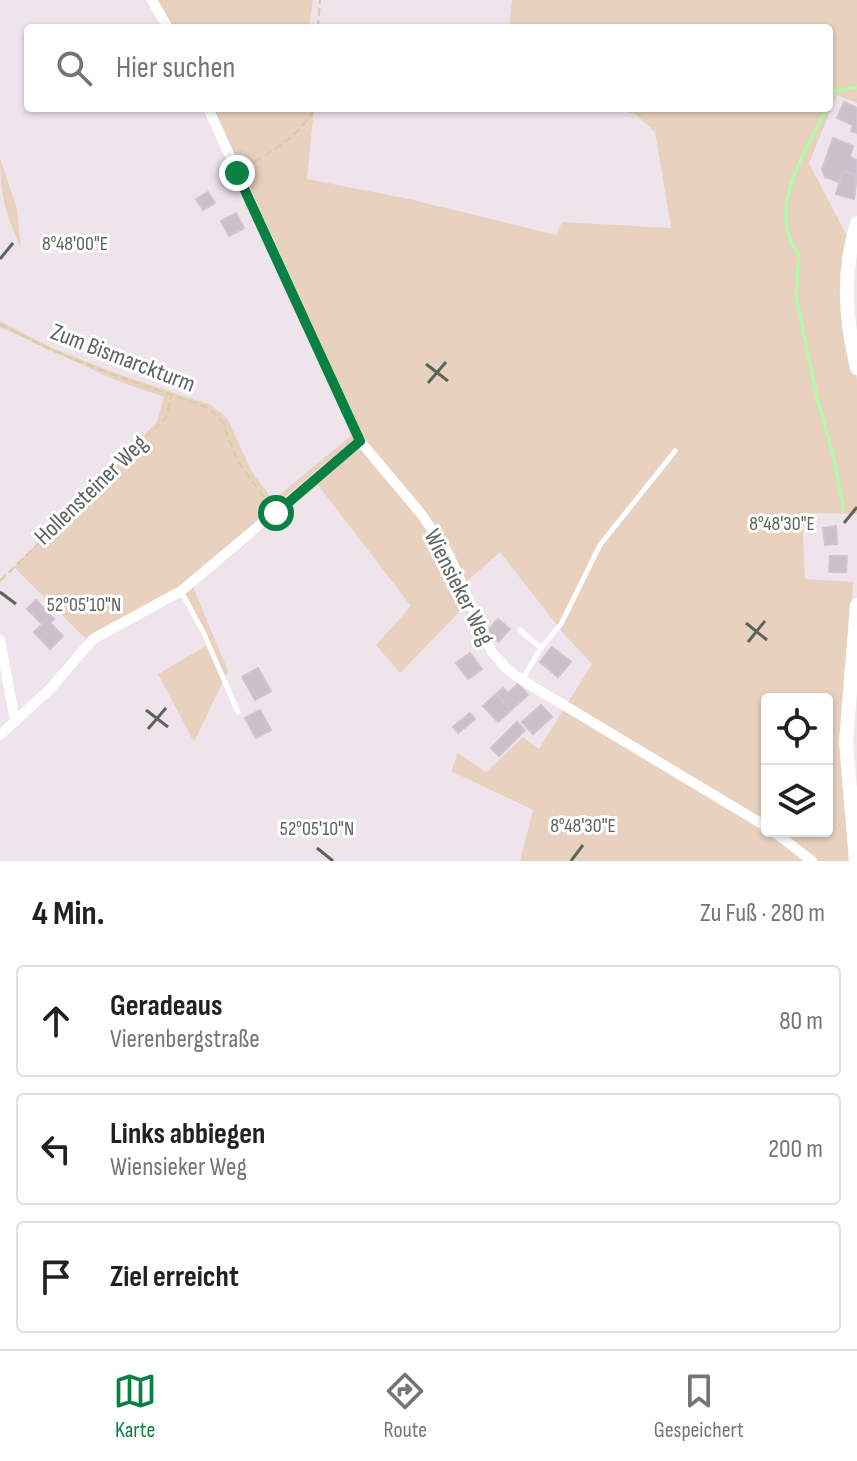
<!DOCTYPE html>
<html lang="de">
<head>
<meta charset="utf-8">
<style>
  :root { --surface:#fff; --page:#f2f2f2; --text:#202124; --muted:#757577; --line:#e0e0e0; --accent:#0b8043 }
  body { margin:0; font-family:"Sofia Sans Condensed",sans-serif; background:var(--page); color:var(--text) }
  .controls { position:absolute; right:24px; bottom:24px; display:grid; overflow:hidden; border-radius:8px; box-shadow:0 2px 6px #0004 }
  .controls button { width:72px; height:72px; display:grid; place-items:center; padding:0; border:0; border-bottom:2px solid var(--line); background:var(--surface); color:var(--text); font:40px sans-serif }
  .stop { position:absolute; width:24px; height:24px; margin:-18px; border:6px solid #0b8043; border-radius:50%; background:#fff }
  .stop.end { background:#0b8043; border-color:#fff; box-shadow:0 2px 8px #0008 }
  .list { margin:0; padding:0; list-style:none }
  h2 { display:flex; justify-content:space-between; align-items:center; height:104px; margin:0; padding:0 32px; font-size:34px }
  h2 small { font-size:26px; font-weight:400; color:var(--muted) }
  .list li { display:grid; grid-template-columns:52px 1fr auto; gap:24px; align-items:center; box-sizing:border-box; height:112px; margin:0 16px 16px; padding:0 16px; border:2px solid var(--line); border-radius:8px }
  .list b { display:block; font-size:30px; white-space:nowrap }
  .list p { margin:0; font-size:26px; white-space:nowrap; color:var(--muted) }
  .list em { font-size:26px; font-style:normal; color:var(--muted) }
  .icon { flex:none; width:44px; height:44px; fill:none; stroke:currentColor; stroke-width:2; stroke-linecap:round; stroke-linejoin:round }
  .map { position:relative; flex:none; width:857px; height:861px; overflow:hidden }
  .search { position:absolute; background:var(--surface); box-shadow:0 2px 6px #0004; left:24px; right:24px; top:24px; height:88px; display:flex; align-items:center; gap:20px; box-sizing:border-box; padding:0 28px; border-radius:8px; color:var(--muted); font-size:30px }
  .sheet { height:488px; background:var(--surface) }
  nav { display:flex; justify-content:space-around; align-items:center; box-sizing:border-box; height:112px; border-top:2px solid var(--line); background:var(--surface); font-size:22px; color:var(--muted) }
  nav a { display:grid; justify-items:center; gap:4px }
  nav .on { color:var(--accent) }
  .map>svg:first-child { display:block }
  .green { fill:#e8d2bf; fill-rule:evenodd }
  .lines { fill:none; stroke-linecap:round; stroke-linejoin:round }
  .stream { stroke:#acffa4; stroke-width:3 }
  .building { fill:#cac0c9; stroke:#d4c2d1; stroke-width:2 }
  .path { stroke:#dacba1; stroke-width:2; stroke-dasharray:8 4; stroke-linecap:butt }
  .service { stroke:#fff; stroke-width:5 }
  .minor { stroke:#fff; stroke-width:10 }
  .secondary { stroke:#fff; stroke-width:14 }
  .route { stroke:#0b8043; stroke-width:10 }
  .ticks { fill:none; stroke:#5c655c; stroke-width:3 }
  .labels { text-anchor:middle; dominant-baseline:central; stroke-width:6; stroke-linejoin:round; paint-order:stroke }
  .street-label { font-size:24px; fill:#5c655c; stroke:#fff }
  .ticks-label { font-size:20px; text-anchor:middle; fill:#5c655c; stroke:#fff; stroke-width:6; stroke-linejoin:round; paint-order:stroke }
</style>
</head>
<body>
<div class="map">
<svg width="857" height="861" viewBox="0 0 857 861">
  <rect width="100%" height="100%" fill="#efe4ec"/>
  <g class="green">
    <path d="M156 0H313L309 28H171Z"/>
    <path d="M512 0H857V103L837 95 809 163 848 238 845 325 857 380V514L802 513 805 579 853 582 841 739 849 861H520L533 810 451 771 458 753 486 772 523 737 539 749 592 664 563 633 500 552 464 584 452 558 362 439 210 108H314L307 179 409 199 556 235 562 222 671 228 655 132 635 114 609 108H829V28H509ZM767 699H827V831H767Z"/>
    <path d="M0 158 17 209 21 249C6 213 0 197 0 158Z"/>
    <path d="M0 321 50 347 115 373 211 405 227 418 252 472 273 500 352 435 418 515 443 554 466 605 400 673 376 645 411 606 318 485 193 587 228 671 194 742 158 674 206 646 182 594 87 640 14 567 157 422 164 397 115 380 0 327Z"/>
  </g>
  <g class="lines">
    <g class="stream">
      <path d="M829 103 835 91 857 87"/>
      <path d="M827 108C807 148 764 213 799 254L796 295 817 398 833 455 844 510"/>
    </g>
  </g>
  <g class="building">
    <path d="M844 102 857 108V133L851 131 853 125 837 118Z"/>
    <path d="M833 138 853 146 850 157 857 160V175L843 171 839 182 825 177 822 169Z"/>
    <path d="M843 171 857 175 854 199 836 194Z"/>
    <path d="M208 192 215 203 203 210 196 199Z"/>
    <path d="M236 213 244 228 229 236 221 221Z"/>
    <path d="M836 526 837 544 825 545 823 528Z"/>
    <path d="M830 556H847L846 572H829Z"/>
    <path d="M36 600 54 619 50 623 47 620 42 624 27 609Z"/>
    <path d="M498 619 510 629 498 642 487 631Z"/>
    <path d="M47 620 63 636 50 649 34 632Z"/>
    <path d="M552 647 571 662 558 677 540 662Z"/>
    <path d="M470 653 482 669 468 679 456 663Z"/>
    <path d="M258 668 271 691 255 700 242 677Z"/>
    <path d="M518 684 528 695 511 710 496 694 503 688 508 693Z"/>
    <path d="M496 694 511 710 498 722 483 706Z"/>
    <path d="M541 705 552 717 533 734 522 722Z"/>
    <path d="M260 710 271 730 256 738 245 718Z"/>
    <path d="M470 713 475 719 458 733 453 727Z"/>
    <path d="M517 722 525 730 499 756 491 748Z"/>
  </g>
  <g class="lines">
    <g class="path">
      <path d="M318 28 320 0"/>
      <path d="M244 168C271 152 300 136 315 108"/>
      <path d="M0 324 49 349 114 375 209 408 222 421 237 460 268 503"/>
      <path d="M0 581 166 418 171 396"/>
    </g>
    <g class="service">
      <path d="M181 591 204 634 238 712"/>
      <path d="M520 630 541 648"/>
      <path d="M522 680 541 648 561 624 600 545 675 451"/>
    </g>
    <g class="minor">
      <path d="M152 0 168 28"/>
      <path d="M208 108 360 441 422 515 449 555 492 652 508 670 522 680 767 827"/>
      <path d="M0 640 15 721"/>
      <path d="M0 735 50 689 93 639 181 591 360 441"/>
      <path d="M773 831 812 861"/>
    </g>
    <g class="secondary">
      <path d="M857 223C842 273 845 317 857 368"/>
      <path d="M856 861 846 742 857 605"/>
    </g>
  </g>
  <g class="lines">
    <path class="route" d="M237 173 360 441 276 513"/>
  </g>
  <path class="ticks" d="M0 259 13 243M426 364 448 381M428 383 446 362M844 523 857 507M0 592 16 604M746 623 767 640M748 642 765 621M146 710 168 727M148 729 166 708M317 848 333 861M571 861 583 845"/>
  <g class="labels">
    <g class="street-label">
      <text transform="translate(123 358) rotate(21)">Zum Bismarckturm</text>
      <text transform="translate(91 490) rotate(-44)">Hollensteiner Weg</text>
      <text transform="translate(459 587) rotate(63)">Wiensieker Weg</text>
    </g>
  </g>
  <g class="ticks-label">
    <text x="75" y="250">8°48'00"E</text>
    <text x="782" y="530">8°48'30"E</text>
    <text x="84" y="611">52°05'10"N</text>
    <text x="583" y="832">8°48'30"E</text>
    <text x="317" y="835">52°05'10"N</text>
  </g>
</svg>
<div class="controls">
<button><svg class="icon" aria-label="locate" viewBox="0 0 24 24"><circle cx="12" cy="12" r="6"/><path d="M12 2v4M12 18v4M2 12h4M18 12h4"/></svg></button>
<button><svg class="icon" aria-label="layers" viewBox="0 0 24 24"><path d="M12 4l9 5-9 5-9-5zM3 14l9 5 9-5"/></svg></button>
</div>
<div class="stop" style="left:276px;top:513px"></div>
<div class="stop end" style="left:237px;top:173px"></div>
<div class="search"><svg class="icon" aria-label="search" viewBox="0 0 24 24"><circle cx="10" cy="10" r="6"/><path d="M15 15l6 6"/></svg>Hier suchen</div>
</div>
<section class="sheet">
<h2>4 Min.<small>Zu Fuß · 280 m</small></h2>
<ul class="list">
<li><svg class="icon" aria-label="ahead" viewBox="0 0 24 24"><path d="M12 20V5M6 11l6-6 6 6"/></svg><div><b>Geradeaus</b><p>Vierenbergstraße</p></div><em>80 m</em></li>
<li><svg class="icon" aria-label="left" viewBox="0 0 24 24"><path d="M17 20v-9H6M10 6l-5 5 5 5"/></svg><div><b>Links abbiegen</b><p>Wiensieker Weg</p></div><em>200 m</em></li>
<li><svg class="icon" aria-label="arrive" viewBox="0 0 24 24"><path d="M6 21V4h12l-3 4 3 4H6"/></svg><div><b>Ziel erreicht</b></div></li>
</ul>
</section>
<nav>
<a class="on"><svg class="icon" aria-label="map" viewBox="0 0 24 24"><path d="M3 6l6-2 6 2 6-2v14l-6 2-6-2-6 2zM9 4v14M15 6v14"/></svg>Karte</a>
<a><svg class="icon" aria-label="directions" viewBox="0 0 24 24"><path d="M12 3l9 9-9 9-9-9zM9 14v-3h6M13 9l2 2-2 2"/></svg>Route</a>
<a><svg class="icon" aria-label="saved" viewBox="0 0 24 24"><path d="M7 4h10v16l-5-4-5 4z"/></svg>Gespeichert</a>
</nav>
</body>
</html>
